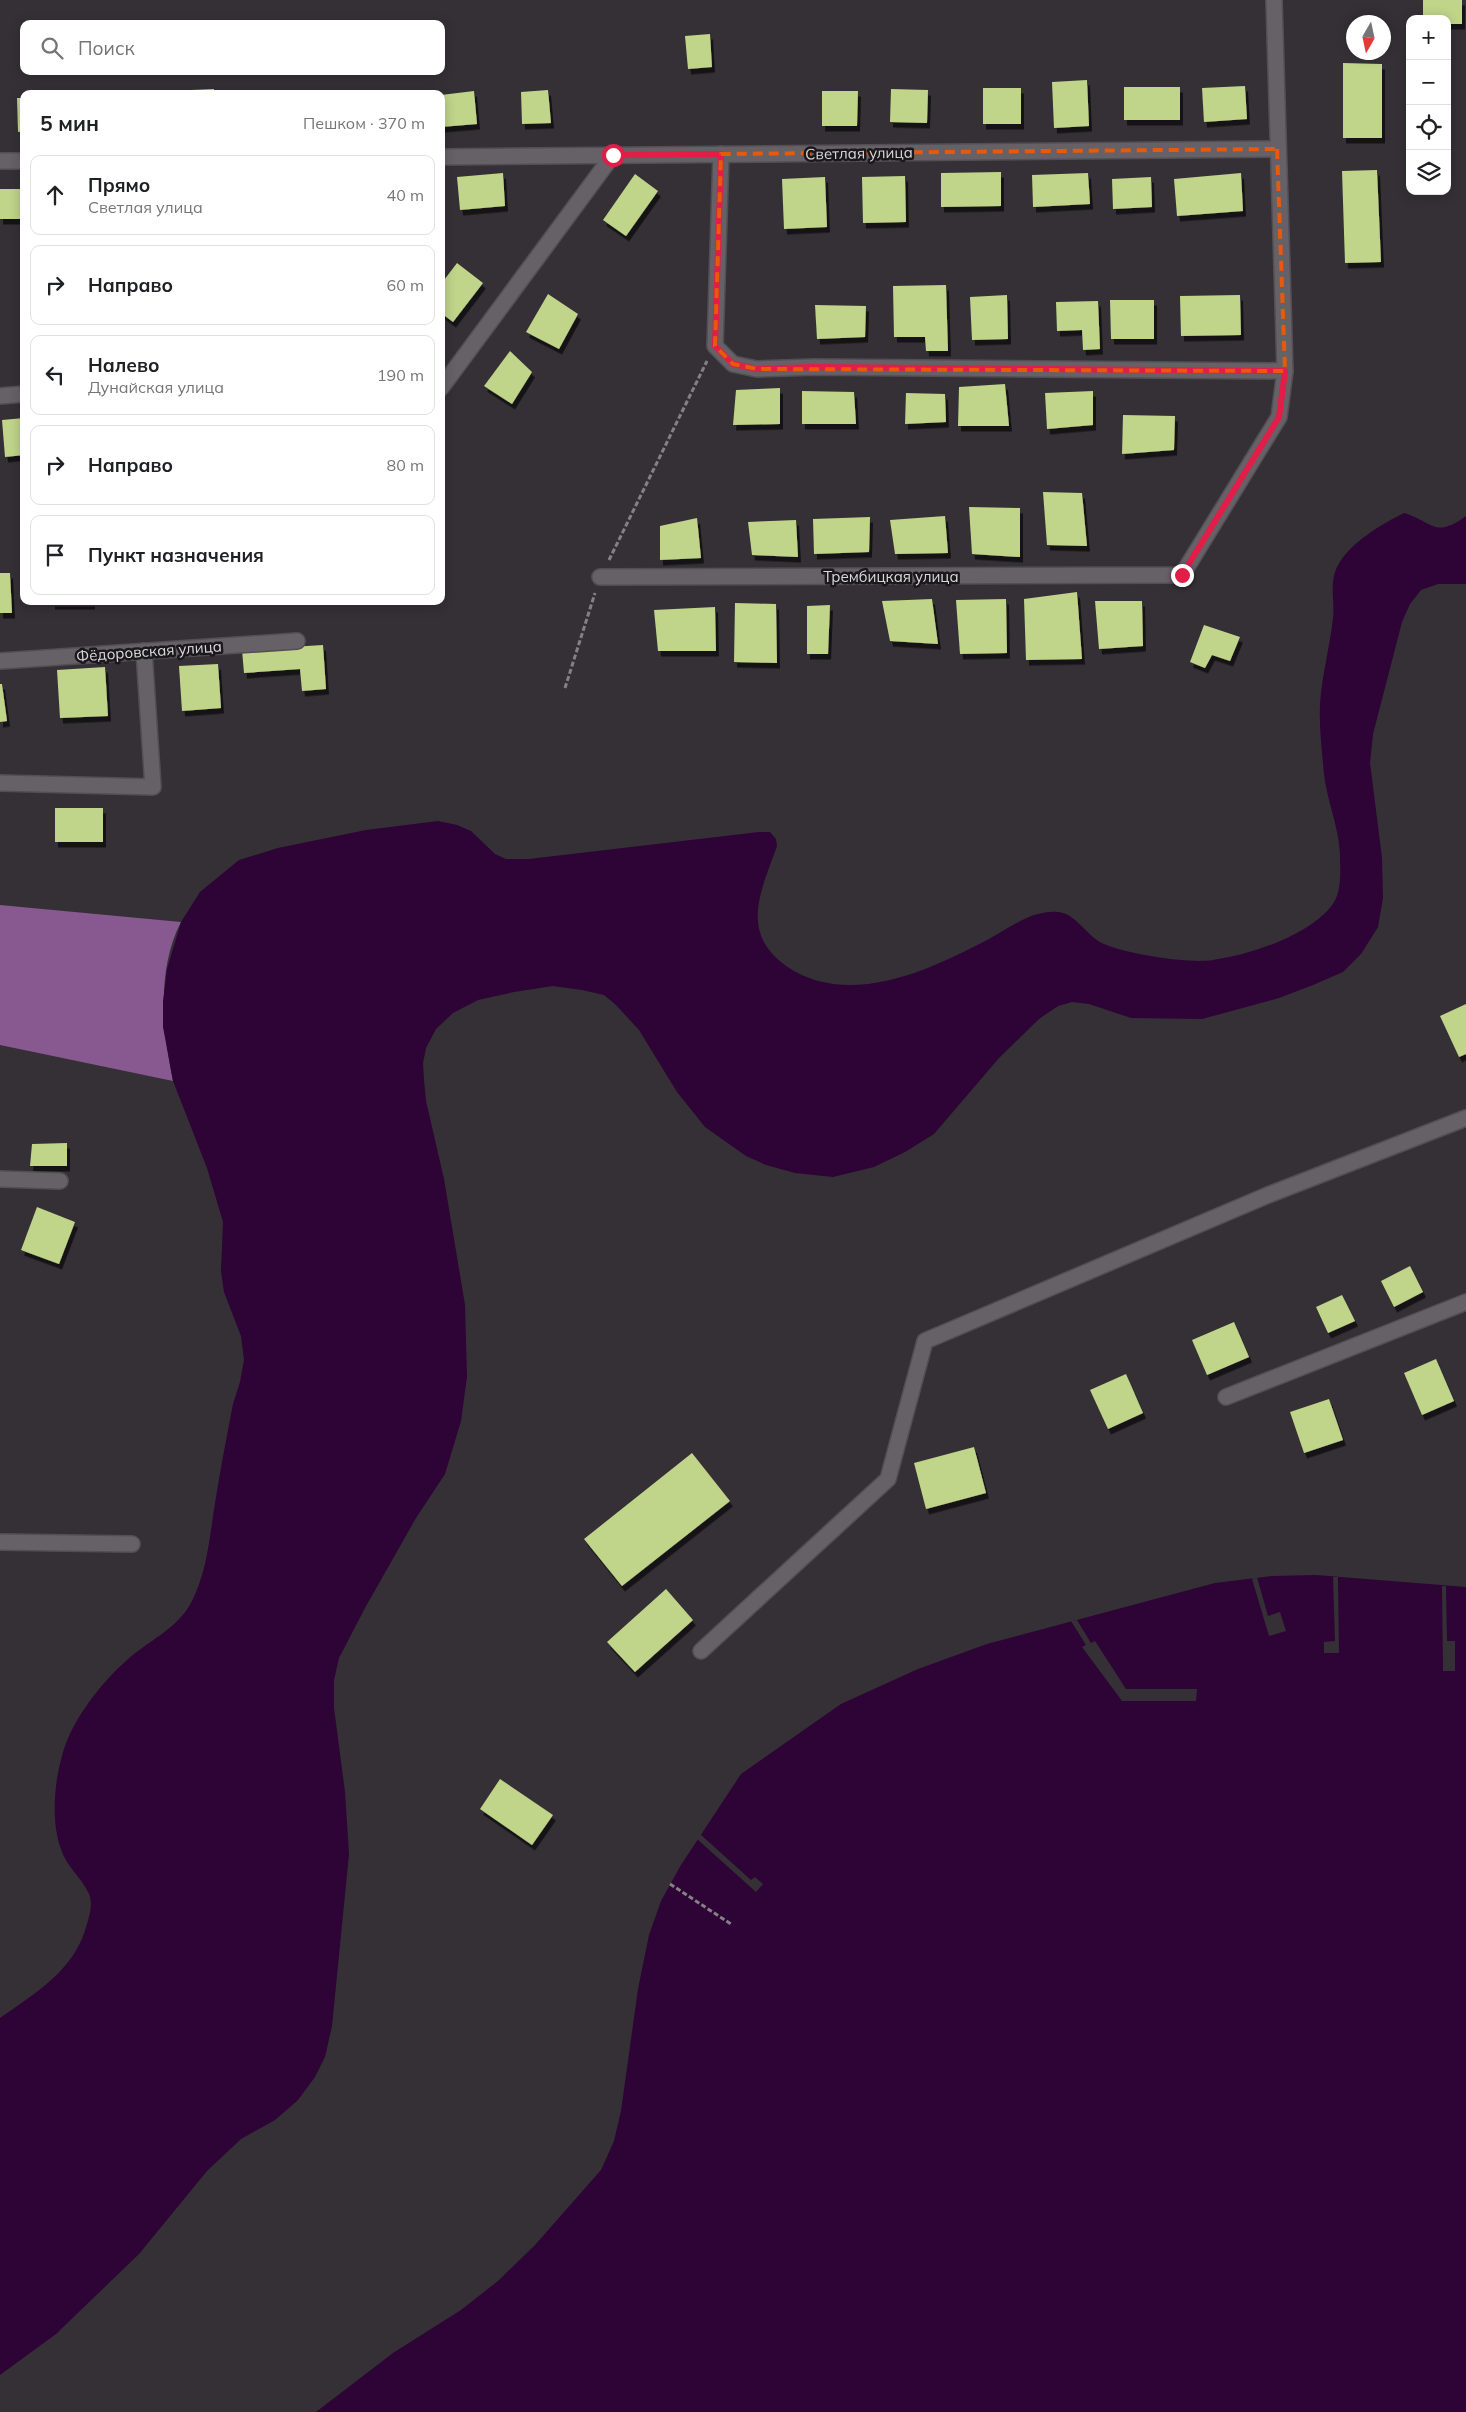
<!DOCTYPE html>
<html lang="ru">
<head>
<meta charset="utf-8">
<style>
  :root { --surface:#fff; --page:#f2f2f2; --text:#202124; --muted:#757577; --line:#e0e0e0 }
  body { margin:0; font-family:Mulish,sans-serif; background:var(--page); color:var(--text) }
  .controls { position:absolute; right:15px; top:15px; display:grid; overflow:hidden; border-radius:10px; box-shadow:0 2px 12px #0003 }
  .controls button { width:45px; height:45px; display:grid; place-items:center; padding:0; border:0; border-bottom:1px solid var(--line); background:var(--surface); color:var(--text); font:25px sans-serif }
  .compass { position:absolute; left:1346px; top:15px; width:45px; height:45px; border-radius:50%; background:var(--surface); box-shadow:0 2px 12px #0003; rotate:189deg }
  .stop { position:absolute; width:15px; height:15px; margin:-11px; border:4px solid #e11d48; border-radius:50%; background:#fff }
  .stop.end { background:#e11d48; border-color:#fff; box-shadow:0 1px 5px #0008 }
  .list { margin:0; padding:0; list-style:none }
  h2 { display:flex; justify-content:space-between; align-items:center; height:65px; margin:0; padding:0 20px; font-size:21px }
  h2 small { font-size:16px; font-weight:400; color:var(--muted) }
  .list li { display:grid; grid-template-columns:32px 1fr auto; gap:15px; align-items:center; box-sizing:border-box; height:80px; margin:0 10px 10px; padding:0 10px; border:1px solid var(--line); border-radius:10px }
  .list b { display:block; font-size:19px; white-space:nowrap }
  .list p { margin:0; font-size:16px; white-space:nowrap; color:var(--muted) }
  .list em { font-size:16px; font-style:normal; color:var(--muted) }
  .icon { flex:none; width:28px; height:28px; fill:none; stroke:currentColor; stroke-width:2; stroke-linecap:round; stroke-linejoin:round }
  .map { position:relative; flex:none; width:1466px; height:2412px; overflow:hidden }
  .search { position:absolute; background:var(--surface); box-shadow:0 2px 12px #0003; left:20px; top:20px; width:425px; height:55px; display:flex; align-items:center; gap:12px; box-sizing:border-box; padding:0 18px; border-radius:10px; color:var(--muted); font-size:19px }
  .panel { position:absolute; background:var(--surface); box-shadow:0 2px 12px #0003; left:20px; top:90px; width:425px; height:515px; border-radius:10px }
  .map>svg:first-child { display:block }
  .forest { fill:#875990 }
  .water { fill:#2e0336 }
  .pier { fill:#343035 }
  .building { fill:#c0d48a; filter:url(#shadow) }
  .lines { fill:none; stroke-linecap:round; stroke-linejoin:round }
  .minor-casing { stroke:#524e53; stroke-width:18 }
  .path { stroke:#848085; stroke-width:3; stroke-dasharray:5 2.5; stroke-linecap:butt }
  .minor { stroke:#666167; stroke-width:15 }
  .route { stroke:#e11d48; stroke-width:6 }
  .marked { fill:none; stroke:#e8590c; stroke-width:4; stroke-dasharray:10 6; stroke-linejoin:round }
  .labels { text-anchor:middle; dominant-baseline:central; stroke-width:5; stroke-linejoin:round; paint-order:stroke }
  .street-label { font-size:15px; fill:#dcd9dd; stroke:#1a181b }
</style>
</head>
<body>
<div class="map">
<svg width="1466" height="2412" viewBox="0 0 1466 2412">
  <defs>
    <filter id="shadow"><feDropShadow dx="3" dy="5.5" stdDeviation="0" flood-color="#0009"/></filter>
  </defs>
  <rect width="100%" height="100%" fill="#343035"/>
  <path class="forest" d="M0 905 181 922C156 970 163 1031 173 1081L0 1045Z"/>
  <g class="water">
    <path d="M1404 513C1434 522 1434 539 1466 516V584H1438L1421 590 1410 604 1402 622 1373 734 1370 763 1382 858 1383 898 1378 927 1361 954 1343 972 1313 985 1279 998 1202 1019 1131 1018 1089 1004 1072 1002 1058 1006 1039 1019 999 1058 934 1134 905 1152 874 1167 833 1177 795 1173 766 1165 746 1156 705 1127 677 1092 639 1030 616 1005 604 995 582 990 553 986 514 992 478 1000 453 1013 436 1029 426 1048 423 1063 424 1080 426 1101 444 1179 465 1305 467 1377 461 1421 445 1474 416 1518 365 1608 339 1658 334 1680V1708L345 1792 349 1854 332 2026 325 2057 315 2077 298 2100 275 2120 241 2139 207 2171 139 2254 56 2334 0 2375V2018C37 1992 75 1970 87 1924 90 1914 93 1904 89 1894 82 1878 66 1866 61 1849 51 1822 54 1784 62 1756 71 1721 100 1684 127 1660 148 1641 177 1629 191 1603 208 1571 210 1532 216 1497 221 1466 227 1435 233 1404L240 1382 244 1360 241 1336 224 1292 221 1271 223 1222 207 1168 173 1081 163 1027V1001L167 969 181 922 200 892 239 860 278 848 366 830 438 821 457 825 471 831 495 854 506 859H529L759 832H770L776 839 777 846C761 891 739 932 786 966 849 1009 930 970 989 939 1011 927 1032 910 1058 912 1076 913 1087 937 1104 944 1127 954 1189 964 1213 960 1249 955 1304 937 1329 909 1343 894 1340 873 1340 854 1339 827 1327 801 1324 774 1322 751 1319 727 1320 704 1322 675 1330 646 1333 618 1335 600 1329 584 1337 567 1349 543 1382 524 1404 513Z"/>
    <path d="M1316 1575 1466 1587V2412H316L393 2353 461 2310 498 2281 535 2245 601 2170 614 2141 621 2111 638 1989 649 1935 661 1901 681 1865 741 1774 841 1704 918 1669 987 1644 1215 1583 1273 1576Z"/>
  </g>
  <g class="pier">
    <path d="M1257 1577 1268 1616 1280 1612 1286 1631 1269 1636 1252 1579Z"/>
    <path d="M1333 1577H1338L1339 1653H1324V1642L1335 1641Z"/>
    <path d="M1442 1586H1446L1447 1641H1455V1671H1443Z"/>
    <path d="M1077 1620 1091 1643 1095 1641 1126 1689H1197L1196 1701H1122L1082 1647 1086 1645 1071 1621Z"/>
    <path d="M700 1834 751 1880 755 1877 763 1884 756 1892 697 1839Z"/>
  </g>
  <g class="building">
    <path d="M1423 0H1462V24H1447V19H1423Z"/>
    <path d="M710 34 712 67 688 69 685 36Z"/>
    <path d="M1343 63 1382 64V138H1343Z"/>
    <path d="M1087 80 1089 126 1054 128 1052 82Z"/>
    <path d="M1245 86 1247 119 1204 122 1202 88Z"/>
    <rect x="1124" y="87" width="56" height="33"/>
    <rect x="983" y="88" width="38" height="36"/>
    <path d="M214 89V94H146V92Z"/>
    <path d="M891 89 928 90 927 123 890 122Z"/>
    <path d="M548 90 551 123 522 124 521 92Z"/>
    <path d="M134 91V94H99V92Z"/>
    <path d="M322 91V94H287V92Z"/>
    <path d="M474 91 477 124 441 127V95Z"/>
    <path d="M822 91H858L857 126H822Z"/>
    <path d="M17 98H24V131L18 132Z"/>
    <path d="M1377 170 1381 262 1345 263 1342 171Z"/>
    <path d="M1001 172V206L941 207V173Z"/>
    <path d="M503 173 505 206 460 210 457 177Z"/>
    <path d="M1088 173 1090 204 1033 207 1032 175Z"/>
    <path d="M1241 173 1243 211 1177 216 1174 179Z"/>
    <path d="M635 174 658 191 626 236 603 220Z"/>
    <path d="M905 176 906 222 863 223 862 177Z"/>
    <path d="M825 177 827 227 784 229 782 179Z"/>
    <path d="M1151 177 1152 207 1113 209 1112 179Z"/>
    <rect x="0" y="189" width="24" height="30"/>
    <path d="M457 263 483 283 453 322 441 313V284Z"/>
    <path d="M946 285 948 351H926L925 337H894L893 286Z"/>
    <path d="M548 294 578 314 559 349 526 332Z"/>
    <path d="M1007 295 1008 339 972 340 970 297Z"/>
    <path d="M1240 295 1241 335 1181 336 1180 296Z"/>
    <path d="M1110 300H1154V339H1111Z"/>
    <path d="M1098 301 1100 349 1083 350 1082 330 1057 331 1056 302Z"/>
    <path d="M815 305 866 306 865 337 817 339Z"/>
    <path d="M510 351 532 372 512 404 484 386Z"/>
    <path d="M1005 384 1009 426H958L959 387Z"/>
    <path d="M780 388V424L733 425 736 390Z"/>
    <path d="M802 391 854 392 856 424H802Z"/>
    <path d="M1093 391V425L1047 429 1045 393Z"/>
    <path d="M906 393 945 394 946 422 905 424Z"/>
    <path d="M1123 415 1175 416 1174 450 1122 454Z"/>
    <path d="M24 418V455L5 457 2 420Z"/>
    <path d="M1043 492 1082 493 1087 546 1047 545Z"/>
    <path d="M969 507 1020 508V557L972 554Z"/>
    <path d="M945 516 948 553 895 554 890 520Z"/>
    <path d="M870 517 869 552 814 554 813 519Z"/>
    <path d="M697 518 701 558 660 560V526Z"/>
    <path d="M796 520 798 557 752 555 748 522Z"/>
    <path d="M0 573H10L12 613H0Z"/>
    <path d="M1077 592 1082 659 1026 660 1024 599Z"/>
    <path d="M932 599 938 644 890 641 882 601Z"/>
    <path d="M1006 599 1007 653 960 654 956 600Z"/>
    <rect x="52" y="601" width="40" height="3"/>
    <path d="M1095 601H1142L1143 646 1099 649Z"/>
    <path d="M735 603 776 604 777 663 734 662Z"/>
    <path d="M830 605 828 654H807V606Z"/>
    <path d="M715 607 716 651H658L654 610Z"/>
    <path d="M1204 625 1240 637 1230 661 1212 655 1205 668 1190 662Z"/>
    <path d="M323 645 326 689 302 691 300 669 244 673 242 650Z"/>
    <path d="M218 664 221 708 182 711 179 666Z"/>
    <path d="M105 667 108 716 60 718 57 670Z"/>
    <path d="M0 684H2L7 721 0 722Z"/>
    <rect x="55" y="808" width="48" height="34"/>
    <path d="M1466 1004V1054L1459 1057 1440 1016Z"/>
    <path d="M67 1143V1166H30L32 1144Z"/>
    <path d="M37 1207 75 1222 59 1264 21 1250Z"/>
    <path d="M1410 1266 1423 1292 1394 1307 1381 1281Z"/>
    <path d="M1342 1295 1355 1321 1328 1333 1316 1307Z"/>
    <path d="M1234 1322 1249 1357 1207 1375 1192 1340Z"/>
    <path d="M1436 1359 1454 1401 1422 1415 1404 1373Z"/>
    <path d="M1126 1374 1143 1413 1108 1429 1090 1390Z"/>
    <path d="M1329 1399 1343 1440 1304 1453 1290 1412Z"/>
    <path d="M974 1447 986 1493 926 1509 914 1463Z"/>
    <path d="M692 1453 730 1501 622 1586 584 1539Z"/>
    <path d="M666 1589 693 1620 635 1672 607 1642Z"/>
    <path d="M500 1779 553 1815 532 1845 480 1809Z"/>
  </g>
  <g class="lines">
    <g class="minor-casing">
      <g id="minor">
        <path d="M721 154 715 346 733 364 757 369 814 367 1285 371"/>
        <path d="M441 157 1277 149"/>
        <path d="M0 161H24"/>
        <path d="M441 388 613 155"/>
        <path d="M0 396 24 394"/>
        <path d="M600 577 1182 575 1279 417 1285 371 1274 0"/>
        <path d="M0 661 297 641"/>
        <path d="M0 783 153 787 144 651"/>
        <path d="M0 1179 60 1181"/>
        <path d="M1226 1397 1466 1302"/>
        <path d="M0 1542 132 1544"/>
        <path d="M701 1651 888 1479 925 1341 1268 1195 1466 1118"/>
      </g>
    </g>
    <g class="path">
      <path d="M609 560 707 361"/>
      <path d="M565 688 595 593"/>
      <path d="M670 1884 731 1924"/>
    </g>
    <use href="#minor" class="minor"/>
  </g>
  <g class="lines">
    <path class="route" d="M613 155 721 154 715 346 733 364 757 369 814 367 1285 371 1279 417 1182 575"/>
  </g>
  <path class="marked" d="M1277 149 1285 371 757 369 733 364 715 346 721 154Z"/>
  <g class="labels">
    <g class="street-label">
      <text transform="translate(859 153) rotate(-1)">Светлая улица</text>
      <text x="891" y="576">Трембицкая улица</text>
      <text transform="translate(149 651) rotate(-4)">Фёдоровская улица</text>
    </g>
  </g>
</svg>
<div class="controls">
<button>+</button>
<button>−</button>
<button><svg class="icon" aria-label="locate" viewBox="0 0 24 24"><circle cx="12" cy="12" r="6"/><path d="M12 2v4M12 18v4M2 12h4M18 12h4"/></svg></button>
<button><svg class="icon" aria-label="layers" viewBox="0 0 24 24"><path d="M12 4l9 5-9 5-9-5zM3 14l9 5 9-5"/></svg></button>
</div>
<svg class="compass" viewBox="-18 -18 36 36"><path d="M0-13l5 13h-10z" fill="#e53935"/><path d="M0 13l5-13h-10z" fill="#757577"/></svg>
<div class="stop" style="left:613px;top:155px"></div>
<div class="stop end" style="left:1182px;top:575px"></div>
<div class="search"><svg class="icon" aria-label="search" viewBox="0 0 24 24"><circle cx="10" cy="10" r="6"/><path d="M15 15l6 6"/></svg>Поиск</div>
<section class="panel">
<h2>5 мин<small>Пешком · 370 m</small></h2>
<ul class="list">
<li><svg class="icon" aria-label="ahead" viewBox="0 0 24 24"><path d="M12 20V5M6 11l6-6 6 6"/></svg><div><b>Прямо</b><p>Светлая улица</p></div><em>40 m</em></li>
<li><svg class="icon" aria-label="right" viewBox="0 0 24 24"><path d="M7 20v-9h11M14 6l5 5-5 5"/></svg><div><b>Направо</b></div><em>60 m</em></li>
<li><svg class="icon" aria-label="left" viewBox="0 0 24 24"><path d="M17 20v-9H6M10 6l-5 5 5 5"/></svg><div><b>Налево</b><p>Дунайская улица</p></div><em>190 m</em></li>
<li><svg class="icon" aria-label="right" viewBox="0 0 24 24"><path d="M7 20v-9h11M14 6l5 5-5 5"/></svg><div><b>Направо</b></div><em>80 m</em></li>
<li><svg class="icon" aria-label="arrive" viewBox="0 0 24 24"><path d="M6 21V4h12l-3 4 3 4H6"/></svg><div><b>Пункт назначения</b></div></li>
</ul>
</section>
</div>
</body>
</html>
